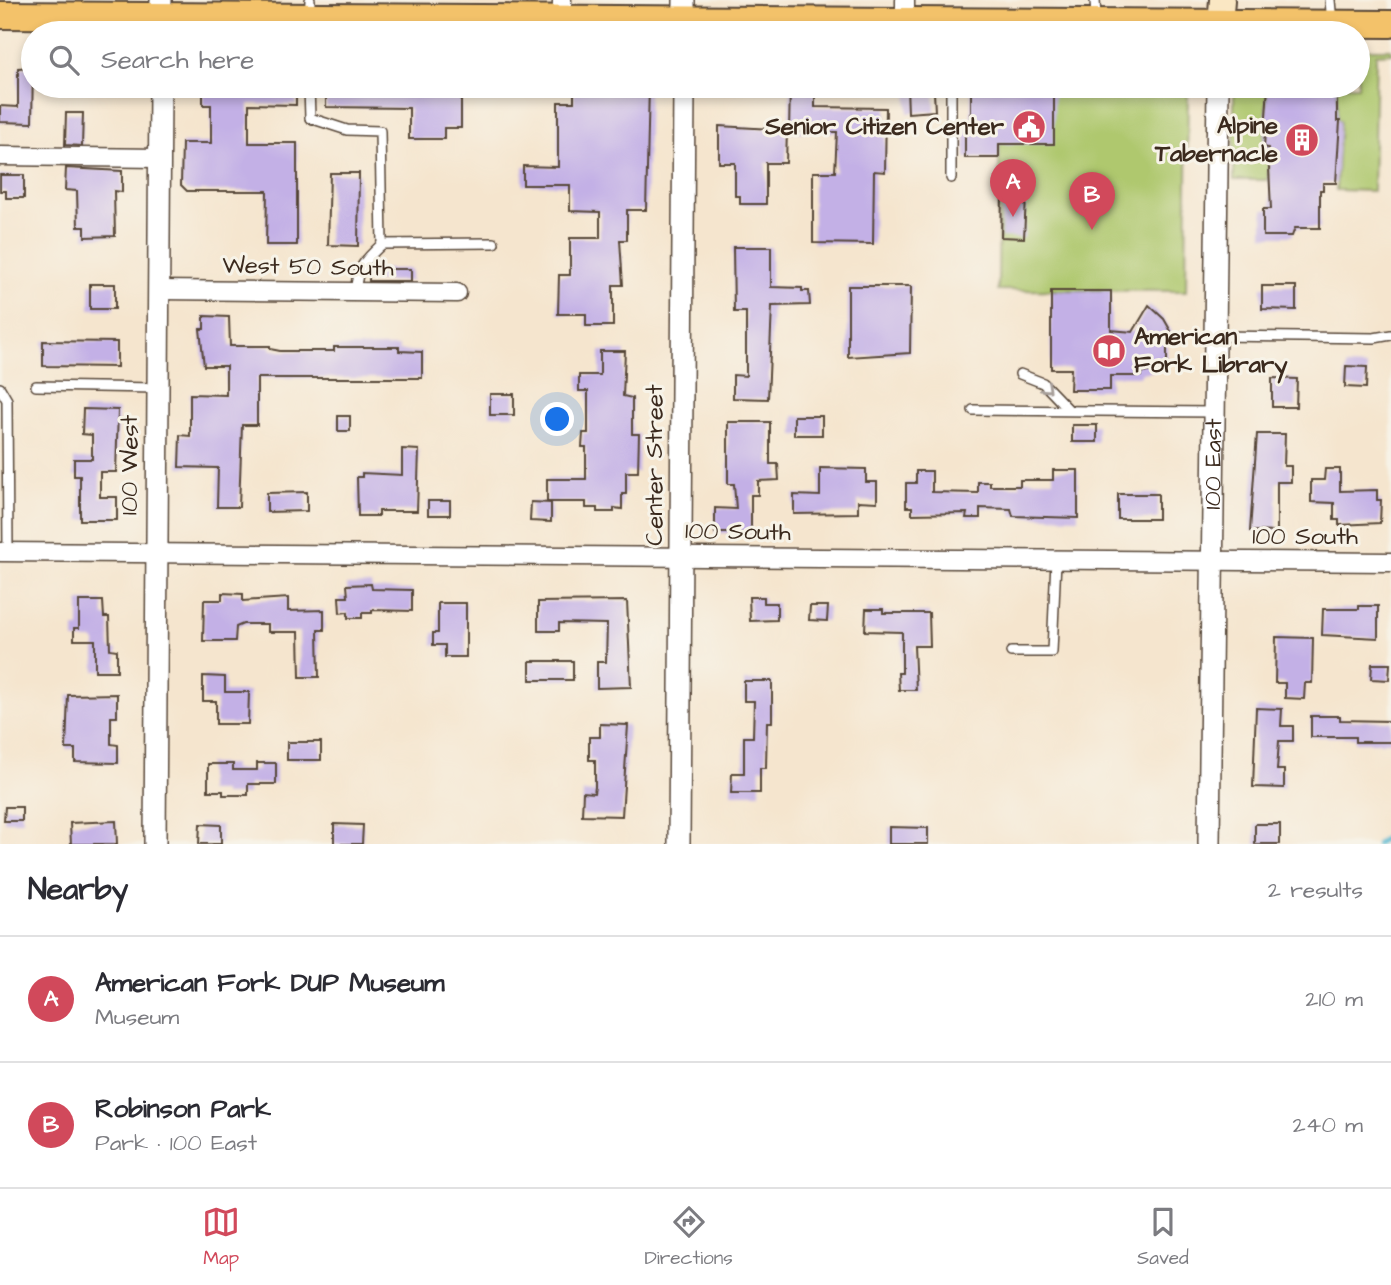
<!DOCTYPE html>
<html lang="en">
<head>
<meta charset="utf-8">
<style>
  :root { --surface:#fff; --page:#f7f7f7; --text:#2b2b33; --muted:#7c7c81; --line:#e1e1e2; --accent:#d1495b }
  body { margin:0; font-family:"Architects Daughter",sans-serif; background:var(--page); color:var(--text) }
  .you { position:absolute; left:558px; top:420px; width:24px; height:24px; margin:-18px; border:5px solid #fff; border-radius:50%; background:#1a73e8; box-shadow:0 0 0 10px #1a73e833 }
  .badge { display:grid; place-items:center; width:46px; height:46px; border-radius:50%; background:var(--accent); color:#fff; font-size:23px; font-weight:700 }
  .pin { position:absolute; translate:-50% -58px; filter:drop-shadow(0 2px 4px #0008) }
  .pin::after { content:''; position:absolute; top:37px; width:24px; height:21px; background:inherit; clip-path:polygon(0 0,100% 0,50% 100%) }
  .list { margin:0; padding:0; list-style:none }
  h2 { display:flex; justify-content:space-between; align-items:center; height:91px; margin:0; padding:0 28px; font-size:30px }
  h2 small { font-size:23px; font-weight:400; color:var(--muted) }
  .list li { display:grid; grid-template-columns:46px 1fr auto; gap:21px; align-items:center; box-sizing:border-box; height:126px; padding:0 28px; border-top:2px solid var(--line) }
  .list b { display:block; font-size:26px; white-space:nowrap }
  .list p { margin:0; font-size:23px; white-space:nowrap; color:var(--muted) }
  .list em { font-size:23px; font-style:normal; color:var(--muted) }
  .icon { flex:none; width:38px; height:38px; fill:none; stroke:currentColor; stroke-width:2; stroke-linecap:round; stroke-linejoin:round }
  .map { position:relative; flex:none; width:1391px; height:844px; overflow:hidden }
  .search { position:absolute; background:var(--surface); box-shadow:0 4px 10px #0003; left:21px; right:21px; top:21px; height:77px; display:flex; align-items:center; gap:18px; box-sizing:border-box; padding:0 24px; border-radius:38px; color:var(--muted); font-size:26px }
  .sheet { height:343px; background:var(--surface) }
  nav { display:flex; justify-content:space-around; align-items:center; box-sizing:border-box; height:98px; border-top:2px solid var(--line); background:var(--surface); font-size:19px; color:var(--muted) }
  nav a { display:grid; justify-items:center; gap:4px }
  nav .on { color:var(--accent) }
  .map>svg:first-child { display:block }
  .green { fill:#afc86e; stroke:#757946; stroke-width:2 }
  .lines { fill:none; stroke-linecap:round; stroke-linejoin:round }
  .stream { stroke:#53b8d2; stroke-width:4.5 }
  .building { fill:#c3b0e6 }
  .service-casing { stroke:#574638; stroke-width:12 }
  .minor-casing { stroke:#574638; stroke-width:21 }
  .tertiary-casing { stroke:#574638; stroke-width:24 }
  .secondary-casing { stroke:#574638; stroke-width:28 }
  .primary-casing { stroke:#574638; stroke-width:30 }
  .service { stroke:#fff; stroke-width:9 }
  .minor { stroke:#fff; stroke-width:18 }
  .tertiary { stroke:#fff; stroke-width:21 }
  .secondary { stroke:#fae7c3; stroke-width:24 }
  .primary { stroke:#f3c26a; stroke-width:26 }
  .oneway { stroke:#a79f9a }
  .labels { text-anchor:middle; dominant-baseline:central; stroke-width:6; stroke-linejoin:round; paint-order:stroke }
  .poi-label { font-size:24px; font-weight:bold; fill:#3b2a1e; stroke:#f7f3e8; text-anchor:end }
  .street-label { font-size:24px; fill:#3b2a1e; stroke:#f7f3e8 }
</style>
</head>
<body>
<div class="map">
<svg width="1391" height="844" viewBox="0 0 1391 844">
  <rect width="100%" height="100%" fill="#f7f3e8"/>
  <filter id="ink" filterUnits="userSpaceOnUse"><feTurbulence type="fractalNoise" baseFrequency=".0143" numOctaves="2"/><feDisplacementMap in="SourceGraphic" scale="14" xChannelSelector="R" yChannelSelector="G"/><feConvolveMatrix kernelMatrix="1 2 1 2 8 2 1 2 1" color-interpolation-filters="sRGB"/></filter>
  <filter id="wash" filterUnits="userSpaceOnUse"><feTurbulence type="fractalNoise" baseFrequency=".00686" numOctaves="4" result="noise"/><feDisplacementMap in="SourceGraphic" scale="28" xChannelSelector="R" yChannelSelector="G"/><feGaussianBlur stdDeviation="1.57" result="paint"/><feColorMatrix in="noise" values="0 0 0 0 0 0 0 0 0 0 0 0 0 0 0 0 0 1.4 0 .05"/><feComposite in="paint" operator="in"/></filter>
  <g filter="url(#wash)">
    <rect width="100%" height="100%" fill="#f5e5ce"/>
    <g class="green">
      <path d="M1358 49H1391V53L1376 54 1373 191 1336 190 1340 121H1337V86H1358Z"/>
      <path d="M1000 86H1188L1186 291 998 290Z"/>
      <path d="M1234 86H1268L1264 147 1268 148V180H1234Z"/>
    </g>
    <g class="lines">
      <path class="stream" d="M1377 844 1391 833"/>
    </g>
    <g id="blocks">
      <g class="building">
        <path d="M33 67 32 123 0 122V106L18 107V68Z"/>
        <path d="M203 86H296V105L249 104V143H297V245H266L267 191H187L181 185 182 143H211V105H203Z"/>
        <path d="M326 86H461V128H444V139H409V108L326 107Z"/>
        <path d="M574 86H649L646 210H627V240H620L623 285H613V326H586V314H558L559 275H570V238H600V212L570 211V185H523V166L558 167V102H574Z"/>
        <path d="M790 86H815V107L886 108 885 172 874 171 873 244 813 243V172H835L837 132H789Z"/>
        <path d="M907 86H930V92H934L935 111 908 113Z"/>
        <path d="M971 86H1049V92H1054V144H999V158H965V121H971Z"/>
        <path d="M1268 86H1337V121H1340L1336 183H1323V190H1320V228H1295L1292 236H1263V209H1271L1268 148 1264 147Z"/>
        <path d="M66 113H83L82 146 65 145Z"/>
        <path d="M719 126 787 130 786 163H766V204H740V196H735V163H719Z"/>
        <path d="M66 168 122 171V192L114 191 115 236 85 237V227H78L77 191 65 190Z"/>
        <path d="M330 173H359L358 246 328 245Z"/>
        <path d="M0 175H24V198H6V191H0Z"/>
        <path d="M1002 196 1026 197 1024 238 1001 237Z"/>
        <path d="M733 247H771V287L802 288V291H809L810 305 772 306 768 399 733 398V375L746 376V312H734Z"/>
        <rect x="369" y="269" width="42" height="12"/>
        <rect x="90" y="284" width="25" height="25"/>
        <path d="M848 286H911L910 353 848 357Z"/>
        <path d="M1262 286H1296V310L1262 309Z"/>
        <path d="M1051 291H1111V330L1133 332 1149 305 1164 319 1172 333 1167 335V369L1141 373V376H1110V390H1070L1071 369H1051Z"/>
        <path d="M204 316 229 317 230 346H270V349L280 351H334V347H399V351L422 352V378H257V425H242L239 507H217L218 468 179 467 180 435 190 436V394L226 395V366H204L200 329H204Z"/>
        <path d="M43 341 117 342V367L43 366Z"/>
        <path d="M600 351H625L623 396 632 398V434H639L638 472H626V494H622V509L614 508V512H597V508H586V502H547V479H586V447H582L583 433H588V391H579V375H600Z"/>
        <path d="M1346 366 1367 367 1366 388 1345 387Z"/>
        <path d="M1272 378 1297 379 1296 407H1272Z"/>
        <rect x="490" y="394" width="24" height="21"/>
        <path d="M83 409 118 410 116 472H100V497H117V520H80V476H74V459H92V435L82 434Z"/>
        <rect x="338" y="416" width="12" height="15"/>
        <rect x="794" y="416" width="28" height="19"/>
        <path d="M728 422H770V464H778L779 480 758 481V495H751V533H715V508L736 509 734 484H728Z"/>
        <rect x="1072" y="425" width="25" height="17"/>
        <path d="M1257 434H1285L1284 466H1291V482H1277V532L1250 531Z"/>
        <path d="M402 449 419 450 417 511H379V516H358L357 477H362V473L402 475Z"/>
        <path d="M820 468 866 469V482H877V502L858 501V513L794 514V495L820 496Z"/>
        <path d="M1325 469H1340V491L1377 490V500H1381L1380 523 1339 525V520H1334V503L1311 502V480H1324Z"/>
        <path d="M1053 470H1078V518L1013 516 1011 509 980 508V518H966L967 513 912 514V507H906V483H916V471H932V492L978 493V482H990V486H1020V480H1053Z"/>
        <path d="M307 492V511L267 512V493Z"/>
        <rect x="1118" y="494" width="40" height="25"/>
        <rect x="428" y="501" width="22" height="14"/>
        <path d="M531 502 551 503V522L530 521Z"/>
        <path d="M371 584 372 589 412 590V611L372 610V613H362V618H348V612L340 613 339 597H348L347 585Z"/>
        <path d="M222 593 243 594V601L288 598V611L324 610V630H318L319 677H300L299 632H268V624H243L236 627 235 641H203L204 600H222Z"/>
        <path d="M749 597H764V603H777V620L750 621Z"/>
        <path d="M79 601H103L104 617H109L110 649 117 650V671H95V640H74V628H79Z"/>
        <path d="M627 601 631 687 597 688V662H606L607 624 559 623V631H538V602Z"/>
        <path d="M438 603H466V657H445V645H433V633H438Z"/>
        <path d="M810 606H828L827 621 809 620Z"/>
        <path d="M1359 606H1378V638L1322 635 1323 609H1359Z"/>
        <path d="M866 609H883V613H929L930 646H914L916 690H899L898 673H902V632L865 631Z"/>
        <path d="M1276 637 1313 638 1312 683H1305L1304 699 1285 698V683H1275Z"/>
        <rect x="530" y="661" width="43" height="19"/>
        <path d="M1372 664H1390L1389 680 1371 679Z"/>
        <path d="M203 676 225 677V692H249L248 724H216V701H203Z"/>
        <path d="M744 681H772V722H767L766 768H760V793H731L732 773H744V737H753L754 701H744Z"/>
        <path d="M117 694V717H111V744L118 745V763L75 762V749H66L68 695Z"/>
        <path d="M1256 708 1282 709 1281 726H1293V741H1279L1277 770H1284V788L1253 787Z"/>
        <path d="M1311 716H1340V720L1391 721V742H1355V737H1311Z"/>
        <path d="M600 724 628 725 622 816 582 815 583 792 594 793 595 787V760H589V737H600Z"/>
        <rect x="287" y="742" width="34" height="18"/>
        <path d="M257 763H276V784H248V795H223V791H208V764H233V770H257Z"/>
        <path d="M5 807H22V821H4Z"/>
        <path d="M116 821 117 844H71L70 823Z"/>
        <path d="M200 824 221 825V844H199Z"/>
        <path d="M334 824 363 825 362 844H334Z"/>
        <rect x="1255" y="824" width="25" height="20"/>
        <path d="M889 827 928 828V844H889Z"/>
      </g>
    </g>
  </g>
  <g filter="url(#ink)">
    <use href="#blocks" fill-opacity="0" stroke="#574638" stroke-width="2"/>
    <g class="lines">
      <g class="service-casing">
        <g id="service">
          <path d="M1095 0 1096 18"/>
          <path d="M1330 0 1332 23"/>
          <path d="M309 33 310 0"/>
          <path d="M309 86 310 118 347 130 380 131 382 244C367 258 355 269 356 292"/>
          <path d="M951 178V86"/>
          <path d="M382 244 494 243"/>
          <path d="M1215 336 1374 338 1391 335"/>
          <path d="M1020 374 1043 383 1069 410"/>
          <path d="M36 386 157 388"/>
          <path d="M0 388 7 400 8 552"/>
          <path d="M973 410 1213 412"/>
          <path d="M1011 652H1052L1056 560"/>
        </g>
      </g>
      <g class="minor-casing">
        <g id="minor">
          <path d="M562 18V0"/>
          <path d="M905 22V0"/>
          <path d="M0 156 159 158"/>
          <path d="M158 290 457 293"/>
          <path d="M0 552 1391 562"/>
        </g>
      </g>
      <g class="tertiary-casing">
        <g id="tertiary">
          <path d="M160 33 161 0"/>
          <path d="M684 33V0"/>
          <path d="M155 844 160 86"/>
          <path d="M679 844 684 86"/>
          <path id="s1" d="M1209 844 1218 86"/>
        </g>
      </g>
      <g class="secondary-casing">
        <path id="secondary" d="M1220 24 1222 0"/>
      </g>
      <g class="primary-casing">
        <path id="primary" d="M0 15 1391 24"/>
      </g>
      <use href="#service" class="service"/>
      <use href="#minor" class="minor"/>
      <use href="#tertiary" class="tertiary"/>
      <use href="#secondary" class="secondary"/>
      <use href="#primary" class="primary"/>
    </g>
    <defs><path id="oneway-chevron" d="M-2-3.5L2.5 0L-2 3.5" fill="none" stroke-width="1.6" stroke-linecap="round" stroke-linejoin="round" transform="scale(1.75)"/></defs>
    <use class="oneway" href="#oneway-chevron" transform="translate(1047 388) rotate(43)"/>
  </g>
  <defs>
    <g id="civic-disc" transform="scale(1.75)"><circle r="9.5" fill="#d1495b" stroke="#f7f3e8"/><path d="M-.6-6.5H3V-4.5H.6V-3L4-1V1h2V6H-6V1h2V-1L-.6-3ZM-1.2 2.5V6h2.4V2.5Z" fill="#fff"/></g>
    <g id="building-disc" transform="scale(1.75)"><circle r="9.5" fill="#d1495b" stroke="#f7f3e8"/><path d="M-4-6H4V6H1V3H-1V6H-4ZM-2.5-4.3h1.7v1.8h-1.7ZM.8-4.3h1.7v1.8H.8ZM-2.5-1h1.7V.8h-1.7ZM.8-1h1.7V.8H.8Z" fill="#fff"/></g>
    <g id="library-disc" transform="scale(1.75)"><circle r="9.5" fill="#d1495b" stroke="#f7f3e8"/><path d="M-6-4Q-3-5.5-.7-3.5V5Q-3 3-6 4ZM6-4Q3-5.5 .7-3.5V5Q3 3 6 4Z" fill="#fff"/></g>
  </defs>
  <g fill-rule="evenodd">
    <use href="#civic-disc" x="1029" y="127"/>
    <use href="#building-disc" x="1302" y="140"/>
    <use href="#library-disc" x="1109" y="351"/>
  </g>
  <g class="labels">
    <g class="poi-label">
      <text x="1278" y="126">Alpine<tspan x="1278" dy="28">Tabernacle</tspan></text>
      <text x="1004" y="127">Senior Citizen Center</text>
      <text x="1134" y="337" text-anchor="start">American<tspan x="1134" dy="28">Fork Library</tspan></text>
    </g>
    <g class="street-label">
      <text transform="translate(308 267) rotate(1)">West 50 South</text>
      <text transform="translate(130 465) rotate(-90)">100 West</text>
      <text transform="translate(655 465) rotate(-90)">Center Street</text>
      <text stroke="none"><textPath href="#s1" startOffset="380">100 East</textPath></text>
      <text transform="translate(738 532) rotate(1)">100 South</text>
      <text x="1305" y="537">100 South</text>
    </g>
  </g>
</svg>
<div class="you"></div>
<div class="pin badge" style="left:1013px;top:217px">A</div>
<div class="pin badge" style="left:1092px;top:230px">B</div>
<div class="search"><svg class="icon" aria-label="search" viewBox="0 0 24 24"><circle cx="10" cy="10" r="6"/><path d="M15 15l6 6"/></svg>Search here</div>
</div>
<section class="sheet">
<h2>Nearby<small>2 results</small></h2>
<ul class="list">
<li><span class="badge">A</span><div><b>American Fork DUP Museum</b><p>Museum</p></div><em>210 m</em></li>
<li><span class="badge">B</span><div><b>Robinson Park</b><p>Park · 100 East</p></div><em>240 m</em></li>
</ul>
</section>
<nav>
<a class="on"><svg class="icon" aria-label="map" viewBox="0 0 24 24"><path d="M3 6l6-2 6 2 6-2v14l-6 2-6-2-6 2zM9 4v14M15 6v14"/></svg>Map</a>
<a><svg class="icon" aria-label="directions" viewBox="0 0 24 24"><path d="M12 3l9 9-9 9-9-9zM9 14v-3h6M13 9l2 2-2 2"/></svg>Directions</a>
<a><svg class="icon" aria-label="saved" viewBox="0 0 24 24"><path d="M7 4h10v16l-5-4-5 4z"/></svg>Saved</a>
</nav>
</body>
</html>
